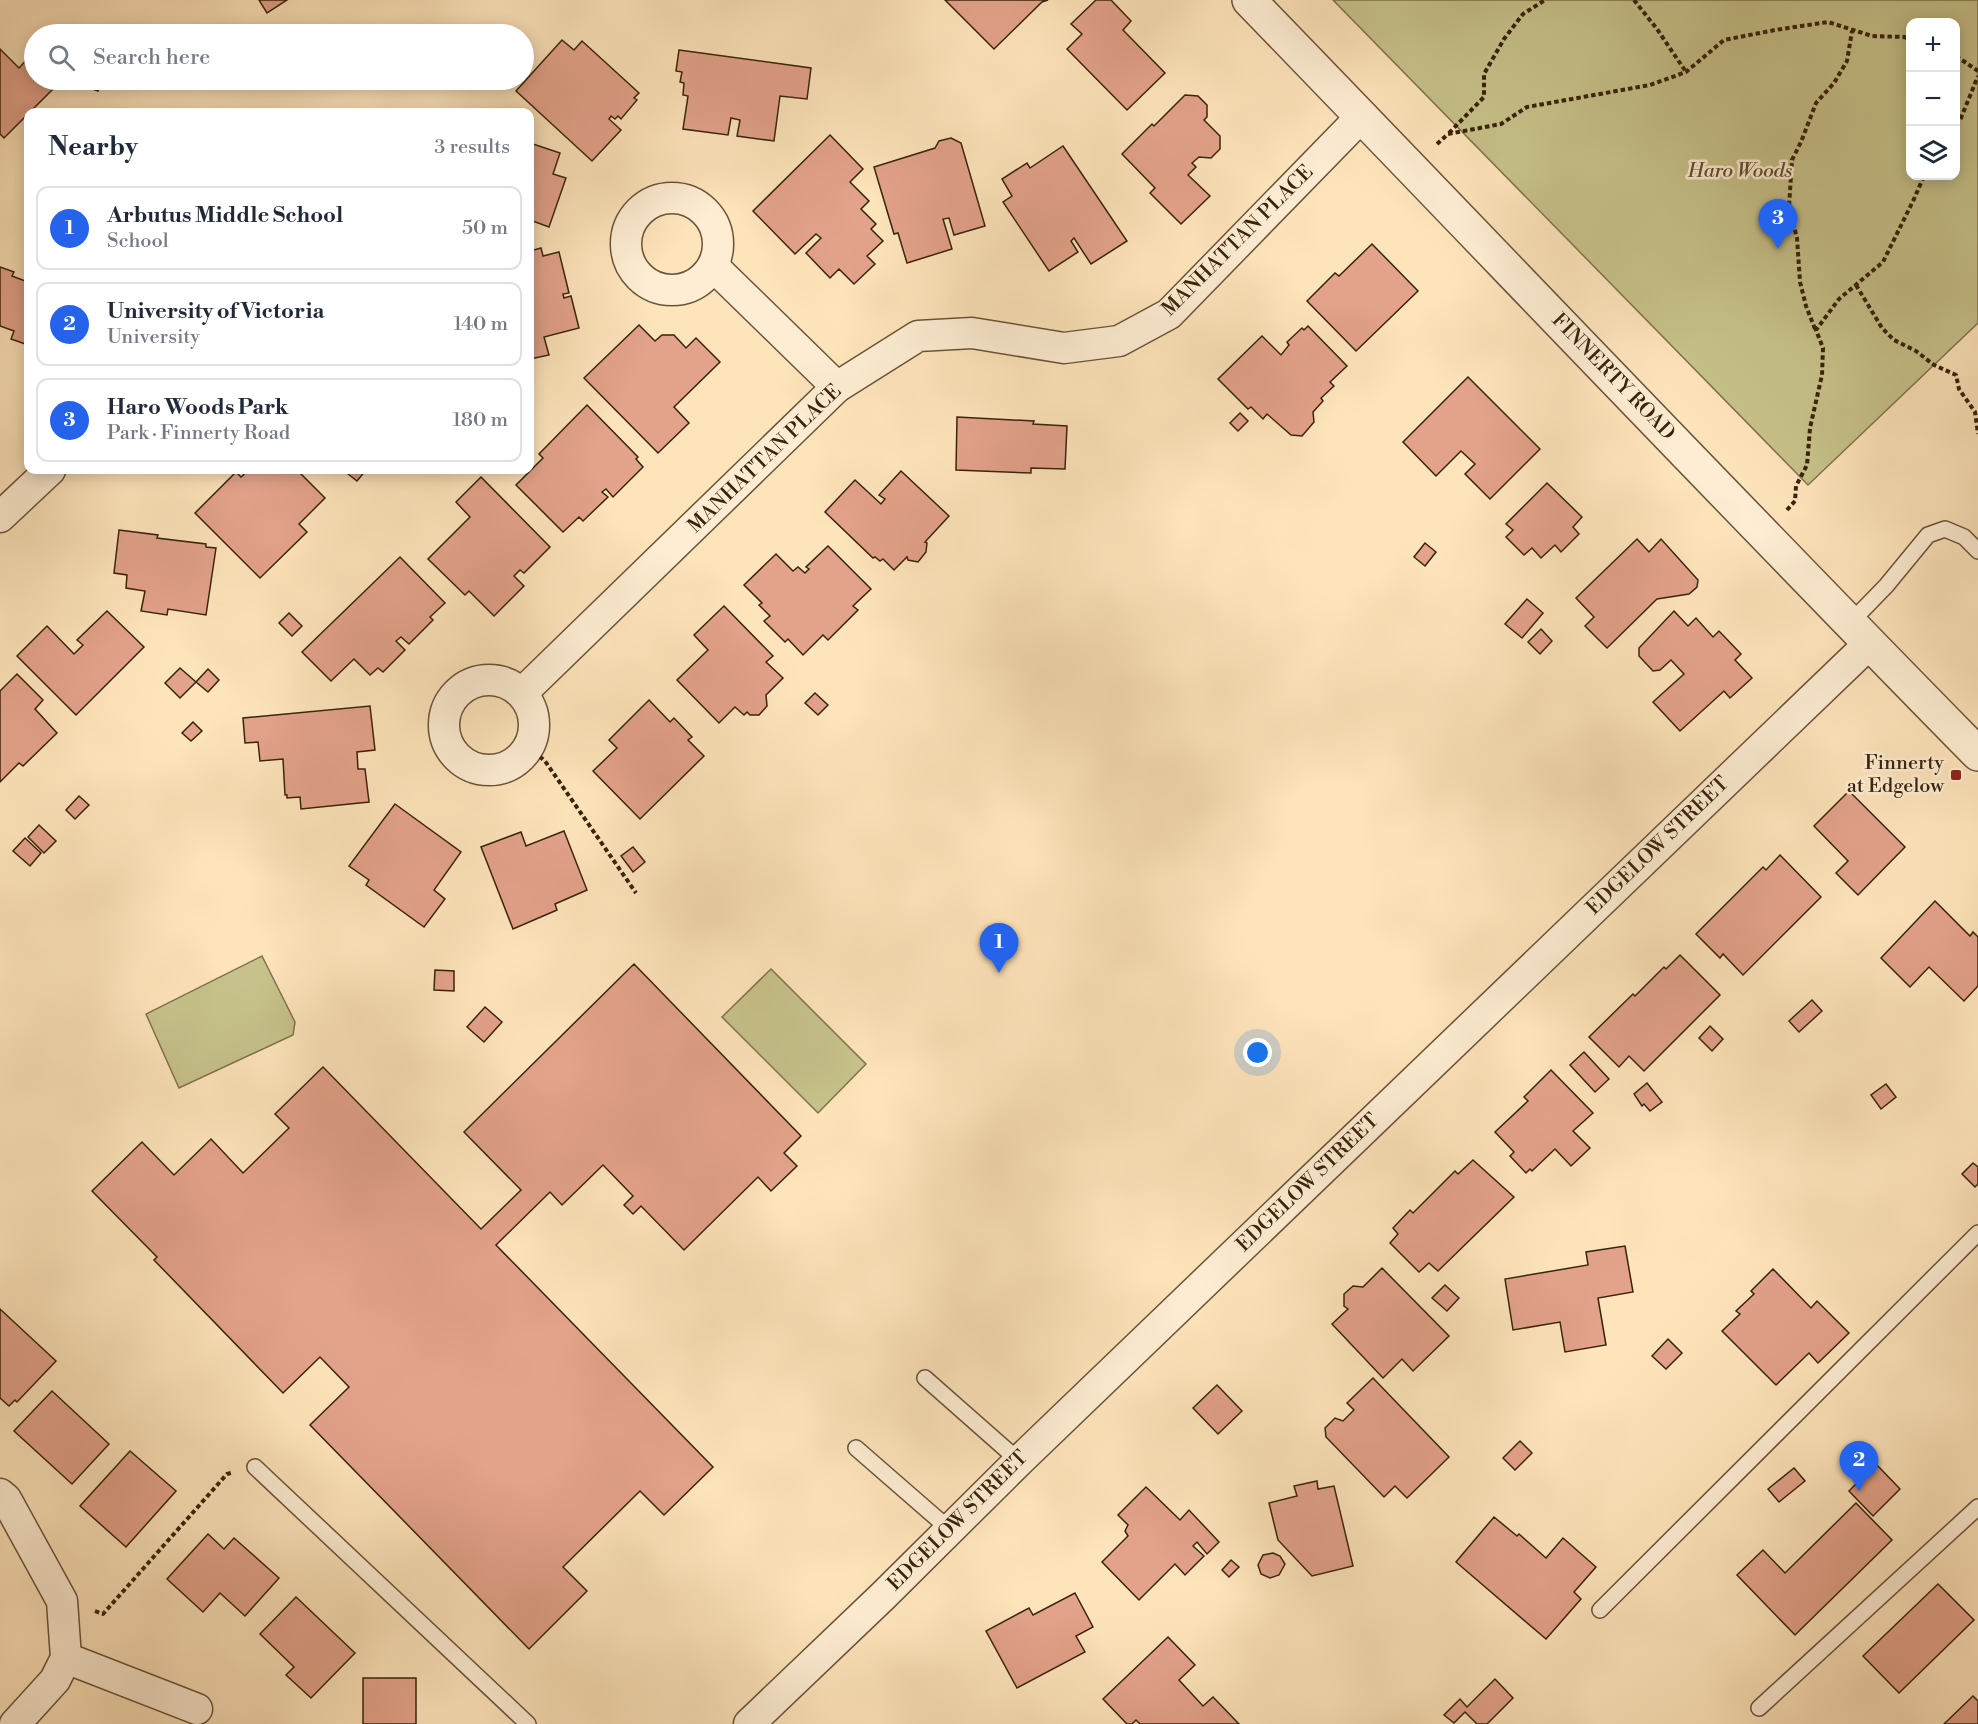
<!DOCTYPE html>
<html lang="en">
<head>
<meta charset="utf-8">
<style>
  :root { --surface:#fff; --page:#f6f6f7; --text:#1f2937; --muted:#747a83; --line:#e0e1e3; --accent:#2563eb }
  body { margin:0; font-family:"Libre Bodoni",serif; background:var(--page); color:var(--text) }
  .controls { position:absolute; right:18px; top:18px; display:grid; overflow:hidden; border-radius:12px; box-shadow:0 3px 15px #0003 }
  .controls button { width:54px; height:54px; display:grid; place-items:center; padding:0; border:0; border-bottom:2px solid var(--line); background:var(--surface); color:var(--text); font:30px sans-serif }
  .you { position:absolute; left:1258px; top:1053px; width:21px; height:21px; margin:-15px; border:4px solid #fff; border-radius:50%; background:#1a73e8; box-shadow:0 0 0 9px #1a73e833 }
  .badge { display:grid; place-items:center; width:39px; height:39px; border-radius:50%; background:var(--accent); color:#fff; font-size:20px; font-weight:700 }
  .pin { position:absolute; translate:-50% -50px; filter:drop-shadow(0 2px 3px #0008) }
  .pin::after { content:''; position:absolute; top:32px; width:21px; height:18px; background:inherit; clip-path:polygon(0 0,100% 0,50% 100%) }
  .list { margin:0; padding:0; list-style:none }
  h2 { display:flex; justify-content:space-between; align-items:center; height:78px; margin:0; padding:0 24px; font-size:26px }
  h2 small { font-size:20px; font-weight:400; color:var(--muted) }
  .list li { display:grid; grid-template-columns:39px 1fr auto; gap:18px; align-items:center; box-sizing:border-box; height:84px; margin:0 12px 12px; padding:0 12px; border:2px solid var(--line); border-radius:12px }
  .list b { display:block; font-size:22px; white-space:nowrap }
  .list p { margin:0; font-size:20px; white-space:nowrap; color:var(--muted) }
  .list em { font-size:20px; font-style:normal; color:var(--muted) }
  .icon { flex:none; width:33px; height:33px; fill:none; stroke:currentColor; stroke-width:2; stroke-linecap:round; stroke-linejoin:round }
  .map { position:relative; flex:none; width:1978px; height:1724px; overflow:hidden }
  .search { position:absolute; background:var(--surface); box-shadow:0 3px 15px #0003; left:24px; top:24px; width:510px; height:66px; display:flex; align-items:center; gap:15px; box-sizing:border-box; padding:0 21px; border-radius:33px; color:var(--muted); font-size:22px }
  .panel { position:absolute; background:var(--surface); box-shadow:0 3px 15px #0003; left:24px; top:108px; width:510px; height:366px; border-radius:12px }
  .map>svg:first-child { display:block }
  .green { fill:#c7c28b; stroke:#80724b; stroke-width:1.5; fill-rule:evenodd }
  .building { fill:#e3a28a; stroke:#38230b; stroke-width:1.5 }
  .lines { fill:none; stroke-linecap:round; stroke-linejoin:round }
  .service-casing { stroke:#6a5337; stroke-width:18 }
  .minor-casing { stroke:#6a5337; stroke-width:33 }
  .tertiary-casing { stroke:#6a5337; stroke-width:36 }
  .path { stroke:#38230b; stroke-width:4; stroke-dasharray:4.5 3; stroke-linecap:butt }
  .service { stroke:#feedd3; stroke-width:15 }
  .minor { stroke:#feedd3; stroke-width:30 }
  .tertiary { stroke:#feedd3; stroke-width:33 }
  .poi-dot { fill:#8f2418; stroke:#feedd3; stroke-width:2 }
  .labels { text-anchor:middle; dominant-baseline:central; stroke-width:5; stroke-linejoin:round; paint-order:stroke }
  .park-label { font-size:20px; font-style:italic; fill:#5c4b2b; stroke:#feedd3 }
  .street-label { font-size:20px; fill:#38230b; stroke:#feedd3 }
  .poi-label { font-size:20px; fill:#38230b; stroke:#feedd3; text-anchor:end }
</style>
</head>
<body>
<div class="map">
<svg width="1978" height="1724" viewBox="0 0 1978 1724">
  <rect width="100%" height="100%" fill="#fee4bb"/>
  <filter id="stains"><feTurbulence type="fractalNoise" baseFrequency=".00333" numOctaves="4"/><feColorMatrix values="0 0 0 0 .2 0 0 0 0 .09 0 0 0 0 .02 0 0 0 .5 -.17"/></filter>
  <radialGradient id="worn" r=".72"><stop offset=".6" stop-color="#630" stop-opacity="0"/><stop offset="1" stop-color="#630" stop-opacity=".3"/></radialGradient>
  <g class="green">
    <path d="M1333 0H1978V323L1808 485ZM1956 22V176H1910V22Z"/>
    <path d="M262 956 295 1022 293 1035 179 1088 146 1014Z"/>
    <path d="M771 969 866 1064 818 1113 722 1017Z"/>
  </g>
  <g class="building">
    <path d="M259 0H287L267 13Z"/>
    <path d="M945 0H1048L1042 2 994 49Z"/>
    <path d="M1096 0H1111L1131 21 1123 30 1165 73 1127 110 1067 49 1082 34 1071 24Z"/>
    <path d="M562 40 574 50 582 41 639 93 634 98 637 100 621 119 618 116 615 119 611 116 609 119 621 130 592 161 516 91Z"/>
    <path d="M0 49 19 68 34 52V80H62L4 138 0 134Z"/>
    <path d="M679 50 811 68 807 99 780 96 774 141 737 136 740 120 731 118 728 135 683 129 688 96 683 95 684 83 680 82 682 72 676 71Z"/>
    <path d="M68 80H102L98 91Z"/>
    <path d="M1185 95 1198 96 1207 105V117L1204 120 1220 136V149L1211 158 1199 157 1192 163 1196 167 1188 175 1210 196 1181 224 1150 193 1155 188 1122 154 1152 124 1154 126Z"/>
    <path d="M830 135 863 169 850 182 869 201 861 209 876 224 871 229 883 241 867 256 875 264 854 284 839 269 830 278 806 253 821 238 816 234 795 254 753 211Z"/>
    <path d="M951 138 961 143 985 226 954 235 949 218 943 219 952 249 907 263 898 233 894 234 874 167 935 148 939 141Z"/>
    <path d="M530 143 560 153 553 174 566 178 549 227 530 220Z"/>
    <path d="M1063 146 1127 241 1091 264 1074 238 1071 241 1078 252 1049 271 1003 202 1012 196 1002 179 1027 163 1030 168Z"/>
    <path d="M1372 244 1418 291 1356 351 1307 301 1335 273 1339 276Z"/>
    <path d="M541 248 543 256 559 252 569 293 563 294 564 298 571 296 579 328 544 337 549 355 530 359V251Z"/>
    <path d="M0 267 14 272 12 276 28 282V345L11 339 14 331 0 326Z"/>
    <path d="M639 325 655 341 662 335H674L686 348 696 338 720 362 674 407 689 423 658 453 584 378Z"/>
    <path d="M1308 326 1347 366 1330 382 1334 386 1321 398 1323 401 1313 412 1314 422 1302 436 1291 435 1267 414 1263 419 1251 407 1248 409 1218 379 1262 336 1281 355 1289 345 1287 342 1302 328 1304 330Z"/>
    <path d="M1468 377 1540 449 1490 499 1465 474 1475 464 1461 451 1436 476 1403 442Z"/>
    <path d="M587 405 638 457 636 459 643 467 613 497 606 489 602 492 608 497 583 521 579 517 563 532 516 485 543 458 539 454Z"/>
    <path d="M1240 413 1248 421 1238 431 1230 423Z"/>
    <path d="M957 417 1034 421 1033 424 1067 426 1065 469 1031 468V473L956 470Z"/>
    <path d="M249 470H297L325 498 299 524 307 532 260 578 195 513 236 472 241 477Z"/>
    <path d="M343 470H366L357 481Z"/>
    <path d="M901 471 949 516 925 542 927 543 926 552 918 562 908 560 907 557 894 570 883 559 880 561 875 557 873 558 825 512 855 480 881 504 885 499 879 495Z"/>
    <path d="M481 477 550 547 524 573 520 570 514 576 524 586 494 616 469 591 465 595 428 559 470 517 456 502Z"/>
    <path d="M1547 483 1582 517 1573 527 1579 534 1561 552 1555 545 1541 558 1532 548 1524 555 1506 537 1513 530 1506 524Z"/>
    <path d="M119 530 158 535 157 538 206 544V547L216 548 206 615 168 609 167 615 141 611 145 591 126 588 127 575 114 573Z"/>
    <path d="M1637 539 1649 552 1661 539 1698 580 1697 587 1689 594 1657 599 1607 648 1585 626 1594 617 1576 598Z"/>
    <path d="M1425 543 1436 552 1425 566 1414 557Z"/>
    <path d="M828 546 871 589 853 606 858 610 828 640 823 635 803 655 788 639 785 642 764 621 770 616 759 605 762 603 744 585 776 554 793 571 798 567 805 573 809 569 806 567Z"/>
    <path d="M400 557 445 603 430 617 433 620 409 644 401 637 396 641 405 650 383 672 378 668 370 675 354 659 331 681 302 652Z"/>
    <path d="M1527 599 1543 613 1522 638 1505 624Z"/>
    <path d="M724 606 773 656 766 662 783 678 766 695 767 706 759 715H750L747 712 744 715 735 707 719 723 677 680 708 650 694 635Z"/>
    <path d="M107 611 144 647 76 715 17 656 47 626 74 654 83 645 77 640Z"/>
    <path d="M1674 611 1688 626 1696 618 1713 637 1719 631 1741 654 1735 660 1752 678 1730 698 1724 691 1680 731 1653 702 1684 674 1671 660 1660 670 1653 671 1639 656V648Z"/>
    <path d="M289 613 302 626 292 636 279 623Z"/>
    <path d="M1541 629 1552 641 1540 654 1528 642Z"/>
    <path d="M180 668 196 682 180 698 165 683Z"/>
    <path d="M208 669 219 680 208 692 196 682Z"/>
    <path d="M17 674 43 700 35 709 57 733 23 766 19 763 0 782V691Z"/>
    <path d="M815 693 828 705 818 715 805 703Z"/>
    <path d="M649 700 670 722 674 718 692 737 688 740 704 756 640 819 593 771 617 748 609 740Z"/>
    <path d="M370 706 375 750 357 752 358 769H365L369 802 301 809 300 797 287 798V795H285L283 759 260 761 258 742 245 743 243 718Z"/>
    <path d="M193 722 202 731 191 741 182 733Z"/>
    <path d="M1849 791 1905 847 1858 895 1836 873 1848 861 1814 826Z"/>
    <path d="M79 796 89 805 75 819 66 810Z"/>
    <path d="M395 804 461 852 434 890 445 899 424 927 366 885 369 880 349 866Z"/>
    <path d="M39 825 56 841 44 853 28 837Z"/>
    <path d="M564 831 587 890 555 904 557 910 513 929 481 847 521 832 526 846Z"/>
    <path d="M25 838 41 853 30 866 13 851Z"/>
    <path d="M633 847 645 862 633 872 621 856Z"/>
    <path d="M1780 855 1821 897 1743 975 1723 954 1720 958 1696 934 1763 867 1766 870Z"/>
    <path d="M1935 901 1970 936 1973 932 1978 937V986L1964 1001 1929 967 1910 987 1881 958Z"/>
    <path d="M1680 955 1720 995 1644 1071 1629 1056 1619 1067 1589 1037 1633 994 1635 996 1664 967 1666 969Z"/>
    <path d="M634 964 801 1136 784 1153 797 1166 771 1191 758 1177 684 1250 641 1206 633 1214 624 1205 633 1196 603 1165 562 1205 550 1192 496 1245 713 1467 664 1515 640 1491 563 1567 587 1591 529 1649 310 1425 349 1387 320 1357 283 1393 154 1260 157 1257 92 1191 142 1142 174 1175 211 1139 243 1173 289 1128 275 1114 323 1067 481 1229 521 1190 464 1132Z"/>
    <path d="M435 970 454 971V991L434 990Z"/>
    <path d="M1812 1000 1822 1011 1799 1032 1789 1021Z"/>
    <path d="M485 1007 502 1022 484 1042 467 1027Z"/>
    <path d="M1710 1026 1723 1039 1712 1051 1699 1038Z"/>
    <path d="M1584 1052 1609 1079 1595 1092 1570 1065Z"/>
    <path d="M1551 1070 1593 1113 1573 1131 1590 1148 1571 1166 1555 1149 1532 1171 1530 1169 1526 1173 1510 1156 1514 1152 1495 1132 1528 1101 1524 1097Z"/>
    <path d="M1647 1083 1662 1102 1650 1111 1644 1104 1642 1106 1634 1094Z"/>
    <path d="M1886 1084 1896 1097 1881 1109 1871 1095Z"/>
    <path d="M1473 1160 1514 1197 1438 1271 1429 1263 1419 1272 1390 1243 1398 1234 1393 1228 1410 1210 1413 1213 1455 1171 1458 1174Z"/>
    <path d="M1973 1163 1978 1167V1184L1975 1187 1962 1174Z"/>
    <path d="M1625 1246 1633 1292 1598 1298 1606 1345 1565 1352 1560 1322 1513 1330 1505 1279 1588 1265 1586 1252Z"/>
    <path d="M1382 1268 1449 1336 1413 1371 1402 1359 1383 1378 1332 1324 1348 1309 1344 1306V1294L1353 1286 1363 1287Z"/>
    <path d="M1773 1269 1811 1308 1817 1301 1849 1333 1818 1363 1809 1353 1776 1385 1722 1331 1740 1314 1736 1311 1754 1294 1751 1291Z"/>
    <path d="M1445 1285 1459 1298 1447 1311 1432 1298Z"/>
    <path d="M0 1309 56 1361 17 1402 15 1400 9 1406 0 1398Z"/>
    <path d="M1668 1339 1682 1353 1666 1369 1652 1356Z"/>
    <path d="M1373 1378 1449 1457 1407 1498 1395 1486 1384 1497 1326 1437 1325 1428 1335 1418 1343 1421 1354 1410 1347 1403Z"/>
    <path d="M1217 1385 1242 1411 1218 1434 1193 1408Z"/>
    <path d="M52 1391 109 1444 72 1484 14 1431Z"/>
    <path d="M1520 1441 1532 1453 1515 1470 1503 1458Z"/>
    <path d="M130 1451 176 1491 126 1547 80 1506Z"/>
    <path d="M1876 1464 1900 1489 1873 1516 1849 1491Z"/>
    <path d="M1794 1468 1805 1481 1779 1502 1768 1489Z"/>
    <path d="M1317 1481 1318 1489 1334 1486 1353 1566 1312 1576 1278 1540 1269 1503 1297 1496 1294 1486Z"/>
    <path d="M1146 1487 1180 1520 1189 1510 1219 1542 1207 1554 1197 1542 1193 1546 1204 1556 1185 1575 1175 1564 1139 1600 1102 1562 1128 1536 1125 1531 1128 1525 1118 1515Z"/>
    <path d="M1856 1503 1892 1540 1795 1635 1737 1575 1763 1550 1785 1573Z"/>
    <path d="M1494 1517 1517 1536 1519 1534 1546 1558 1563 1538 1596 1567 1574 1592 1581 1599 1546 1639 1456 1562Z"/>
    <path d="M208 1534 224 1549 234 1538 279 1578 245 1616 220 1593 203 1612 167 1579Z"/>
    <path d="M1273 1553 1280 1556 1285 1564 1279 1575 1270 1578 1261 1574 1258 1565 1263 1555Z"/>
    <path d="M1231 1560 1239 1567 1229 1577 1222 1570Z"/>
    <path d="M1938 1584 1974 1620 1899 1693 1863 1656Z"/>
    <path d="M1075 1593 1093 1627 1076 1636 1085 1652 1017 1688 986 1631 1029 1608 1033 1615Z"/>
    <path d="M296 1597 355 1653 311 1698 286 1675 294 1667 260 1634Z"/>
    <path d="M1168 1637 1195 1665 1179 1680 1203 1706 1213 1697 1239 1724H1140L1136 1720 1132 1724H1127L1103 1699Z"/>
    <rect x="363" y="1678" width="53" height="46"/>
    <path d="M1495 1679 1513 1698 1487 1724H1477L1465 1712 1454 1723 1444 1715 1460 1699 1467 1707Z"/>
    <path d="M1973 1696 1978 1701V1724H1944Z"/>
  </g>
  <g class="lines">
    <g class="service-casing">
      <g id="service">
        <path d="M1849 624 1886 586 1928 535 1945 529 1964 537 1978 551"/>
        <path d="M925 1378 1019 1461"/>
        <path d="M856 1448 949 1529"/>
        <path d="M255 1467 528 1724"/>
        <path d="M1600 1610 1978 1233"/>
        <path d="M1759 1708 1978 1507"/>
      </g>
    </g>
    <g class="minor-casing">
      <g id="minor">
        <circle cx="672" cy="244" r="46"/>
        <path d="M713 266 837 387"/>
        <path d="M0 517 50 470"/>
        <circle cx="489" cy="725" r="45"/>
        <path d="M522 693 837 387 918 336 972 333 1064 348 1119 341 1169 314 1362 116"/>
        <path d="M0 1494 6 1499 62 1601 66 1658 55 1680 15 1724"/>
        <path d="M66 1658 197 1709"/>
        <path d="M749 1724 883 1596 1019 1461 1869 644"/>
      </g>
    </g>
    <g class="tertiary-casing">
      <path id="tertiary" d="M1249 0C1492 251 1733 505 1978 754"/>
    </g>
    <g class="path">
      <path d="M1634 0 1657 29 1686 72"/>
      <path d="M1956 56 1978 71"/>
      <path d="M1956 125 1961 118 1978 76"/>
      <path d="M1449 133 1484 97V74L1504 39 1523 14 1545 0"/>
      <path d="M1437 144 1448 134 1501 124 1527 107 1650 85 1686 72 1724 40 1775 30 1828 22 1872 36 1904 37 1910 39"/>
      <path d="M1856 285 1882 328 1894 340 1916 351 1934 365 1956 375 1959 389 1975 412 1978 434"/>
      <path d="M1815 329 1806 306 1800 282 1797 238 1789 207 1792 160 1801 142 1816 103 1834 83 1847 61 1852 31"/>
      <path d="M1787 510 1795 501 1796 486 1807 465 1810 428 1822 375 1823 348 1816 330 1839 299 1883 262 1914 199 1924 176"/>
      <path d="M528 747 545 761 636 893"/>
      <path d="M95 1611 103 1614 227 1474 231 1473"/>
    </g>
    <use href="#service" class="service"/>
    <use href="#minor" class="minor"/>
    <use href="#tertiary" class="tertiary"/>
  </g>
  <rect class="poi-dot" x="1950" y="769" width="12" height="12" rx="3"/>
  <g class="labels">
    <g class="park-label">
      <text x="1740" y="171">Haro Woods</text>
    </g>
    <g class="street-label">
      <text transform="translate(1238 241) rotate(-45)">MANHATTAN PLACE</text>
      <text transform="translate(1613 377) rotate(46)">FINNERTY ROAD</text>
      <text transform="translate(765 459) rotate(-44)">MANHATTAN PLACE</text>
      <text transform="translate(1658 846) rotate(-44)">EDGELOW STREET</text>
      <text transform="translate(1308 1183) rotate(-44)">EDGELOW STREET</text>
      <text transform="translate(958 1521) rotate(-45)">EDGELOW STREET</text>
    </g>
    <g class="poi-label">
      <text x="1944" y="763">Finnerty<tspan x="1944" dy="23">at Edgelow</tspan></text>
    </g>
  </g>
  <rect width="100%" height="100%" filter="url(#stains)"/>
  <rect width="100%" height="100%" fill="url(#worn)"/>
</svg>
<div class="controls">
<button>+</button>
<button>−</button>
<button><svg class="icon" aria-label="layers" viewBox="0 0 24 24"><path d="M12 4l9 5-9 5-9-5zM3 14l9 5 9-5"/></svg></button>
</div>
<div class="you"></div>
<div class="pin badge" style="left:999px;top:973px">1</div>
<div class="pin badge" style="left:1859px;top:1491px">2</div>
<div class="pin badge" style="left:1778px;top:249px">3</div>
<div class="search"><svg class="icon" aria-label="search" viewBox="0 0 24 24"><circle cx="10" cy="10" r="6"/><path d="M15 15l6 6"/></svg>Search here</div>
<section class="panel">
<h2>Nearby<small>3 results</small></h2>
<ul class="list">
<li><span class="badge">1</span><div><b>Arbutus Middle School</b><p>School</p></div><em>50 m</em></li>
<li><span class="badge">2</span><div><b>University of Victoria</b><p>University</p></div><em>140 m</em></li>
<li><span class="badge">3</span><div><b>Haro Woods Park</b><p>Park · Finnerty Road</p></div><em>180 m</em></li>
</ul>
</section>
</div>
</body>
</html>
